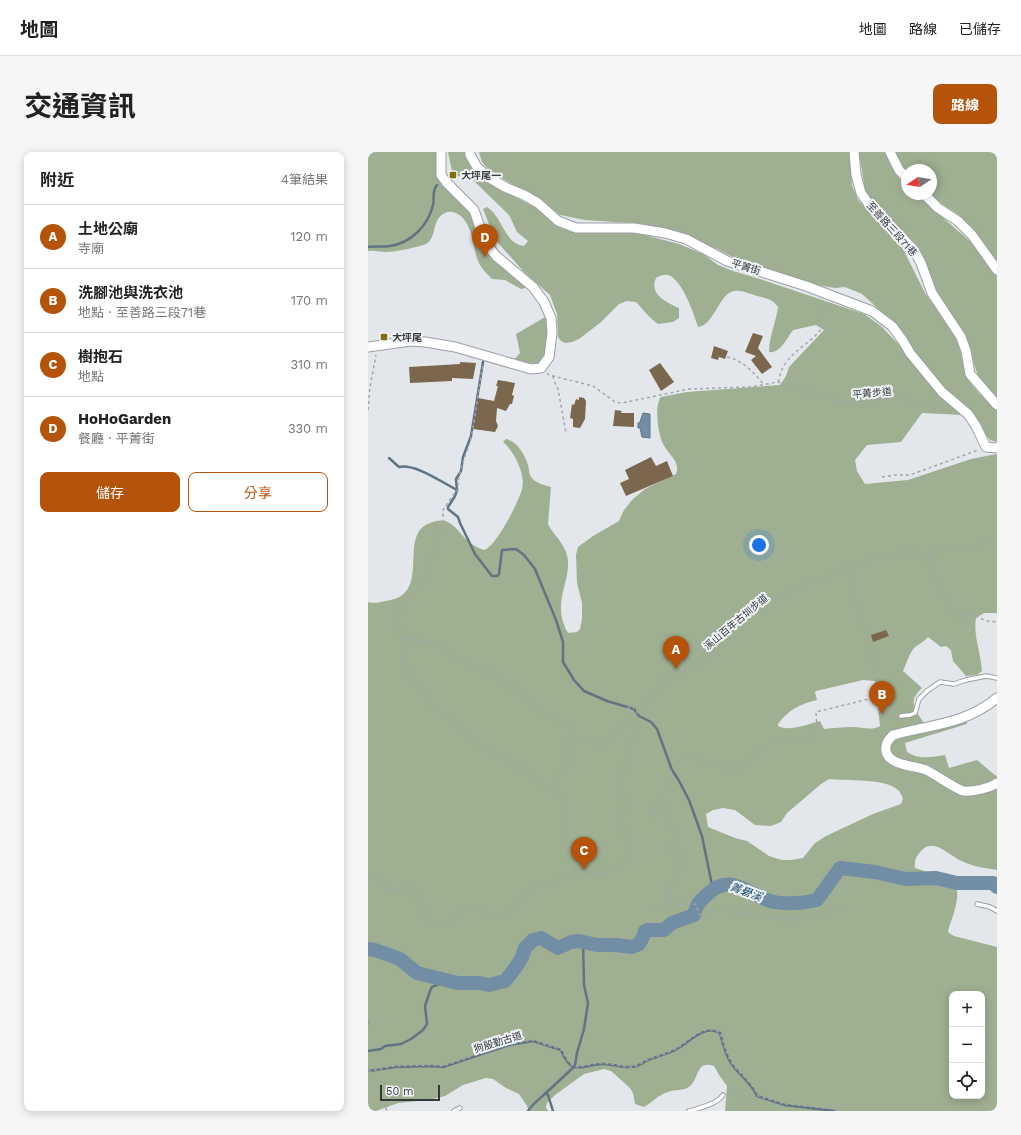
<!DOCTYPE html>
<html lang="zh-TW">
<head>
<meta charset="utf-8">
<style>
  :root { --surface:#fff; --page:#f6f6f6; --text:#222; --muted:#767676; --line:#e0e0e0; --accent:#b45309 }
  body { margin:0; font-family:"Work Sans","Noto Sans TC",sans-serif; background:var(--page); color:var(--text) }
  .controls { position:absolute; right:12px; bottom:12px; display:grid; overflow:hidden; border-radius:8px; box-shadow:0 2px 10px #0003 }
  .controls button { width:36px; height:36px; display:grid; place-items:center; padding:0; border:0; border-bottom:1px solid var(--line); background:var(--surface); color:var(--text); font:20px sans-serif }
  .compass { position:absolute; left:533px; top:12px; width:36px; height:36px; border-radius:50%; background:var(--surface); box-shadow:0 2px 10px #0003; rotate:258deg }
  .scale { position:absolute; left:12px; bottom:10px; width:60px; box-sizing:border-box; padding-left:4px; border:2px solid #363839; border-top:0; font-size:11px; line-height:14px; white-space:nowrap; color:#363839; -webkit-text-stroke:3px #f0f4f8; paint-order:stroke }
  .you { position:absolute; left:391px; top:393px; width:14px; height:14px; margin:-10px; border:3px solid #fff; border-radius:50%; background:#1a73e8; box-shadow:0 0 0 6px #1a73e833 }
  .badge { display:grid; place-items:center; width:26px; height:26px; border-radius:50%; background:var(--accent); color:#fff; font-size:13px; font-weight:700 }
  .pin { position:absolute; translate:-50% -33px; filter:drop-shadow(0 1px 2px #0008) }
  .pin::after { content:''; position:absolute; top:21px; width:14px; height:12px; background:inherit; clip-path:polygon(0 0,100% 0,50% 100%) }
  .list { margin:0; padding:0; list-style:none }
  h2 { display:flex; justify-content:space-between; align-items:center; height:52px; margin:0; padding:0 16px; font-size:17px }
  h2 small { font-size:13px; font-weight:400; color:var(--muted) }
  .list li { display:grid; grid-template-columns:26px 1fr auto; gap:12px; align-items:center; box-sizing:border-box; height:64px; padding:0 16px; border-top:1px solid var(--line) }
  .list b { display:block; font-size:15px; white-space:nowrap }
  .list p { margin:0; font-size:13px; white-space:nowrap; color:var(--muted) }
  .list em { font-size:13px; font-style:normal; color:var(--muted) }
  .actions { display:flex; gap:8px; padding:12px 16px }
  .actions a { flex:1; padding:9px 0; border:1px solid var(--accent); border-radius:8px; text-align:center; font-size:14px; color:var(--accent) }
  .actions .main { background:var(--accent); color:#fff }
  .icon { flex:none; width:22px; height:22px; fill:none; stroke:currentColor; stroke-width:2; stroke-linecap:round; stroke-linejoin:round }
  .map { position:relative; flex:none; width:629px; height:959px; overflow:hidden; border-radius:8px }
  header { display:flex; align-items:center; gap:24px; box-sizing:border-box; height:56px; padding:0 20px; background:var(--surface); border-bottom:1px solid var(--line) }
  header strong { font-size:19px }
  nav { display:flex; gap:22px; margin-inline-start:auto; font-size:14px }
  .intro { display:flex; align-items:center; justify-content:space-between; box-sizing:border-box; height:96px; padding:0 24px }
  h1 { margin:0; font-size:28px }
  .button { padding:10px 18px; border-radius:8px; background:var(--accent); color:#fff; font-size:14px; font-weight:700 }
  main { display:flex; gap:24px; padding:0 24px }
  aside { flex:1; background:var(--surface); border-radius:8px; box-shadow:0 2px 10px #0003 }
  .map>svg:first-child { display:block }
  .forest { fill:#9faf91; fill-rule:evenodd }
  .water { fill:#728ea4; stroke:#607484 }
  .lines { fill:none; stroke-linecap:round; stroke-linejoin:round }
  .stream { stroke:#607484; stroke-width:2.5 }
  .river { stroke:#728ea4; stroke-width:14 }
  .building { fill:#7b674e }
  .service-casing { stroke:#9b9fa3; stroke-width:5.5 }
  .tertiary-casing { stroke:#9b9fa3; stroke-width:11 }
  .path { stroke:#a3a6a9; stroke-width:1.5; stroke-dasharray:3 3; stroke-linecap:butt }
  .service { stroke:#fff; stroke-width:3.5 }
  .tertiary { stroke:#fff; stroke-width:9 }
  .poi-dot { fill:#806e0b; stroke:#f0f4f8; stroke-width:1.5 }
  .labels { text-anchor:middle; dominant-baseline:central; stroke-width:4; stroke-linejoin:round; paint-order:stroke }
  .poi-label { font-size:10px; font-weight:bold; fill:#363839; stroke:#f0f4f8; text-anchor:start }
  .street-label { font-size:10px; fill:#363839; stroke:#f0f4f8 }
  .water-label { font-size:11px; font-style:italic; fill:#164868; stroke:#f0f4f8 }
</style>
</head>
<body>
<header>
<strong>地圖</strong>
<nav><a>地圖</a><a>路線</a><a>已儲存</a></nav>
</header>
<div class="intro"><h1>交通資訊</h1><a class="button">路線</a></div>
<main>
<aside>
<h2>附近<small>4筆結果</small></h2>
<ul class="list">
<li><span class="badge">A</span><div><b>土地公廟</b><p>寺廟</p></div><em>120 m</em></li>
<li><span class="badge">B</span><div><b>洗腳池與洗衣池</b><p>地點 · 至善路三段71巷</p></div><em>170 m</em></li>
<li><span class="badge">C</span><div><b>樹抱石</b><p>地點</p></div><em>310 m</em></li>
<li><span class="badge">D</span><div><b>HoHoGarden</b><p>餐廳 · 平菁街</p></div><em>330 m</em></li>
</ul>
<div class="actions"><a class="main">儲存</a><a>分享</a></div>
</aside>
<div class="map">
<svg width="629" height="959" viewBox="0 0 629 959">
  <rect width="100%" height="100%" fill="#e3e7eb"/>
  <g class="forest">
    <path d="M0 0H70V20L100 55 116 91 159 134 157 136 153 137 137 128 124 127C120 123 115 118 112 113 106 104 106 84 99 72 93 60 79 54 70 67 65 75 67 87 58 92 51 95 27 100 18 100 12 100 6 98 0 99Z"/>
    <path d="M80 0H99L130 36 163 53 204 78 216 81 234 79 269 81 311 92 335 102 350 113 365 119 392 127 496 162 513 174 535 197 558 229 577 249 595 263 554 261 533 290 499 293 487 308 489 319 497 332 540 328 603 307 629 302V461H616L608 466C605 483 613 502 614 519L609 523 598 524 585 509 583 498 578 494 573 495 560 485C556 490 552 491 547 495 541 501 539 511 535 519L554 536C539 550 547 557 556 571L598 562 599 572 537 591 539 600C551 608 564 605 577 603L581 616 609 608 628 624 629 623V718C618 716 606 715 596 710 582 705 566 684 553 699 548 704 546 709 547 716 551 717 555 719 559 720 563 721 568 720 572 721 601 729 586 759 580 779L581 781 586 784 629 795V959H357L359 934 351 923 346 914C327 908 332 927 321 935 315 939 307 937 300 940 291 942 284 951 276 955L267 952 265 941 262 936 243 919 236 917 216 922 187 943 179 951 178 955 180 959H161L159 954 151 942 138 936 125 927 118 926 95 933 77 944 61 948 30 951 8 959H0V450C6 452 12 450 18 449 66 443 28 383 62 371 67 369 72 368 77 369 86 371 93 383 100 389 104 393 110 396 116 398 128 395 151 349 154 337 155 333 155 328 154 324 153 314 143 296 135 290L138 287C149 289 157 303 160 313 161 316 161 322 163 325 167 331 176 333 183 335L180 372C186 384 199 393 200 409 201 431 188 446 195 470 197 474 197 478 201 481L209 480 212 477 214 467V451L209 431 208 403 210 395 225 384 251 369 256 358 264 348 277 337 308 322C313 310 300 302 295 292 290 282 286 253 293 245L319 240 412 233 418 224 421 215 456 178 448 173 425 178C419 186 412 202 401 200 401 184 408 171 410 155 405 147 397 146 389 144 382 142 374 138 367 139 351 140 347 173 330 175 326 162 314 127 300 123 296 122 291 124 288 126 281 142 298 150 311 156V166L305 170 290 172C281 166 275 157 268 150L259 149 251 152 232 171 211 187 204 190 197 191 193 189 190 185 189 162 182 143 156 120 131 92 125 82 115 57 119 55C135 65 136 92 156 94L160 89 149 80 141 63 105 28C98 24 95 23 87 25L84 19ZM495 528 507 529 512 574C503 579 495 575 484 575 475 575 465 576 456 577L452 569C440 572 422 580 410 574V572C420 558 432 552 449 548L447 540 448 539ZM461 627C478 629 518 626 530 638 532 640 534 644 535 647L533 652 505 662 458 684 447 691 435 706 423 708H414L401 704 379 689 367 686 340 675 338 662 345 658 355 656 367 658 387 673 403 674 413 670 419 661 453 632ZM584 842H614V944H584Z"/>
    <path d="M111 0H481L484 33 490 48 535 97 557 141 586 181 592 198 598 225 610 240 629 259V290L622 288 546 202 523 168 494 142 477 135 467 136 449 133 372 109 349 97 295 77 276 72 217 68 192 63 177 51 135 27 120 17 114 10Z"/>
    <path d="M491 0H518L528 23 539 34V42H548L605 92 629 124V246L610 224 606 212 603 199 594 177 569 141 552 100 541 86 505 49 497 39Z"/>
    <path d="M527 0H629V111L604 77 591 63 574 52 562 42 563 18 539 19 533 12Z"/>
    <path d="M179 164C181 173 180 181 179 190 179 194 179 199 178 203 174 217 156 210 147 207L152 201 148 182Z"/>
  </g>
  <path class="water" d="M275 261 282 262V286L274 285 272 276H270V271L272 270Z"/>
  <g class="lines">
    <g class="stream">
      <path d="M0 95C7 94 15 95 22 94 43 91 60 74 65 53 67 45 63 41 69 33"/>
      <path d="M115 210 103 284 95 305 93 319 88 327 89 338 87 344 80 355V357L90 365 92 371 107 402 124 424H129L131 422 134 398 148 397 156 403 167 417 188 468 195 490V510L206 528 216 539 239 549 266 557 271 564 283 570 289 577 304 618 310 627 321 648 334 684 345 738"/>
      <path d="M21 306 31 315C47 311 75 331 89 338"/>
      <path d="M0 870V871"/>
      <path d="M0 899 13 897 17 894 33 892 43 887 55 878 59 872 57 854 62 839 64 835 80 828"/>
      <path d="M207 913 209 901 216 877 220 851 216 833 215 790"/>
      <path d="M0 919 27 915 63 914 75 915 141 893 165 889 193 898C204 924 210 914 233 912 243 911 253 916 263 915 270 915 274 911 280 908 290 904 300 902 309 897 322 890 336 872 352 881 355 892 357 902 363 911 371 923 384 931 389 944L417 953 467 959"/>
      <path d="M178 941 180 943 185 959"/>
      <path d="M160 959C166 950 172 947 180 939 189 931 197 923 206 915"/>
    </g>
    <path class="river" d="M0 797 7 798 32 807 49 821 90 831H112L121 833 137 829 148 815 154 805 157 796 165 788 173 786 190 796 203 790 211 789 229 793H248L264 795 271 792 275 785 277 779 279 778H296L304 771 326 763C329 751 332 749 341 741 364 719 383 746 406 750 421 753 435 751 449 748L472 716 507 720 538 727 568 726 589 731H625L629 735"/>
  </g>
  <g class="building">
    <path d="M385 181 395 184 390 196 404 215 394 222 383 208 388 204 377 200Z"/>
    <path d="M346 194 360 199 357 207 351 205 350 208 343 206Z"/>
    <path d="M92 210 108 211 105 227 84 226V229L42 231 41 215 92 212Z"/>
    <path d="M292 211 306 230 293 239 281 218Z"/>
    <path d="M130 228 147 231 144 243 146 244 144 252H142L138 259 129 256 128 269 130 274 127 280 105 277 110 246 126 249 130 234H128Z"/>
    <path d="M211 245 216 246 218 249 217 267 212 276 205 275V267L202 266 204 252 206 253 208 247 211 248Z"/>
    <path d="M247 258 254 259 253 261H266V275L245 274Z"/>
    <path d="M283 305 288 314 299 309 305 324 258 344 252 331 261 327 257 318Z"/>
    <path d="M518 478 521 484 505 490 503 483Z"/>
  </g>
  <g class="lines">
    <g class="service-casing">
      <g id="service">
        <path d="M533 564 542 563 547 561 551 547 559 539 572 530 586 532 598 528 618 524 629 526"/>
        <path d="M609 752 622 755 629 759"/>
        <path d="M86 959 92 956"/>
        <path d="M321 959C332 956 349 952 355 943"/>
      </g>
    </g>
    <g class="tertiary-casing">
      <g id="tertiary">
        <path d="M102 0V3L109 15 120 25 137 35 156 43 170 51 190 69 208 76H266L297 81 318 87 359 109 438 134 504 159 524 174 535 189 542 201 574 240 600 262 608 274 618 295 629 296"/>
        <path d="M486 0 488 23 493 41 502 54 514 64 546 98 553 111 564 141 593 185 598 199 602 222 629 253"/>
        <path d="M522 0 531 18 539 26"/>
        <path d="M556 42 570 56 590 69 604 83 629 118"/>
        <path d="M0 195 43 189 57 190 87 195 163 217 173 216 181 205 184 181 183 166 176 150 165 135 128 104 117 90 106 58 78 30 73 23V0"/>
        <path d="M629 546C596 573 564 572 525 583 520 588 517 592 518 599 520 613 547 614 558 618 567 622 589 638 596 639 606 640 621 636 629 631"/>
      </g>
    </g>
    <g class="path">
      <path d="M359 205C374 208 386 220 395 232"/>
      <path d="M179 221 181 223 225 234 247 250 254 251 321 237 382 235 410 230 467 248 484 250 535 245 548 253 584 260"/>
      <path d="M185 224 187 231 190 237 198 281"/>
      <path d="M410 230C412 224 413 217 417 212 427 197 444 190 454 176 451 166 450 157 460 152"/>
      <path d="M0 258 2 235 8 203"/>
      <path d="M514 325 528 323H542L610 298"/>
      <path d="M564 400V403L560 407 559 410 566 416C567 424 570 430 571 437 581 445 581 456 589 465L594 463 597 464 604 462 618 469 629 470"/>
      <path d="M527 401C534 398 548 400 555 404L574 398 593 395H602L629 382"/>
      <path d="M473 414 482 422C482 432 481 440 487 448 490 451 491 451 492 455 496 475 501 493 506 513 509 528 509 550 518 563L527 564"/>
      <path d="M38 486 62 490 76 496 80 503 87 508 104 513 126 522 174 560 203 574 207 585"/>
      <path d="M269 559 270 557 286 544 292 531 305 520 325 518 352 490 403 448 420 442 438 432 492 414C501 406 512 403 524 402"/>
      <path d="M181 638C185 640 190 641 192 645 199 656 198 676 195 689"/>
      <path d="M0 721 11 726 21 738H31L38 733C49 736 48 747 53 756 57 761 61 764 64 771H83L98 754C111 755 120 765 136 762 153 759 154 742 168 735 172 733 176 734 180 733 189 730 200 721 208 719 215 717 221 722 228 722 239 721 250 713 259 708L261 696 254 672V663L257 655 253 625 258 609 257 602 268 582 269 559 264 554 260 556 256 571 241 591 234 593 207 585 199 591 200 607 190 627 181 638 153 617 112 593 63 553 33 510 39 495 38 486 29 478 27 468 33 454 58 429 66 394 76 372 75 364V358L88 339 90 338C89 319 100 301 104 282 108 259 111 235 115 212"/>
      <path d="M302 750 314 753 328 752 331 762 336 764 350 757 355 756 367 760H380L415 768H426L451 763 476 755"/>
      <path d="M286 759 302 750C304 745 302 742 302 737 304 728 310 720 315 712L312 706 313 696 299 699 303 692 311 683 310 679 304 677 297 665 299 649 283 665C287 657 292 648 296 640 303 622 302 608 325 603L329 606 335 609 364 617 377 615 389 599 405 589 421 586 435 587 445 584 449 575 448 560 501 547 513 554"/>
      <path d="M0 869V872"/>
      <path d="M0 919 27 914 63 913 75 914 141 892 165 888 194 898C206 924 211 912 234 911 244 911 254 915 264 915 270 914 275 910 281 907 290 904 300 901 309 896 322 888 336 871 352 881 356 891 358 902 364 911 372 923 385 930 390 944L417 952 466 957 470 959"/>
      <path d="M361 942 362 939 367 938 382 947 393 949 396 946"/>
      <path d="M15 944 16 952 19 959"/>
      <path d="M164 950 204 913"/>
    </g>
    <use href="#service" class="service"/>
    <use href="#tertiary" class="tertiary"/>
  </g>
  <g class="poi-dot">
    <rect x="81" y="19" width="8" height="8" rx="2"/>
    <rect x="12" y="181" width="8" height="8" rx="2"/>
  </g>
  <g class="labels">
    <g class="poi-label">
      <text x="93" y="23">大坪尾一</text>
      <text x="24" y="185">大坪尾</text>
    </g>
    <g class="street-label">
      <text transform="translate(524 77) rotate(48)">至善路三段71巷</text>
      <text transform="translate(378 115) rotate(17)">平菁街</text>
      <text transform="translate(504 241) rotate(-5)">平菁步道</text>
      <text transform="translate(368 470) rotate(-40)">溪山百年古圳步道</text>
      <text transform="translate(130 890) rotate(-17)">狗殷勤古道</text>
    </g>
    <g class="water-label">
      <text transform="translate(378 740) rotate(20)">菁礐溪</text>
    </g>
  </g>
</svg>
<div class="controls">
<button>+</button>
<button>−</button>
<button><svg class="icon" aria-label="locate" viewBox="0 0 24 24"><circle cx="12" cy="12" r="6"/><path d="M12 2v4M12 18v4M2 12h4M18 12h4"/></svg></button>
</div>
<svg class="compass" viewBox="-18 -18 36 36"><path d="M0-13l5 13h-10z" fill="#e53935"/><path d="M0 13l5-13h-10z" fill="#767676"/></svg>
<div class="scale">50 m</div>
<div class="you"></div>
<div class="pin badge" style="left:308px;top:517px">A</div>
<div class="pin badge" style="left:514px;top:562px">B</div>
<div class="pin badge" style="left:216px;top:718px">C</div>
<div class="pin badge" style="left:117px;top:105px">D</div>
</div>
</main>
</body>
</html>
